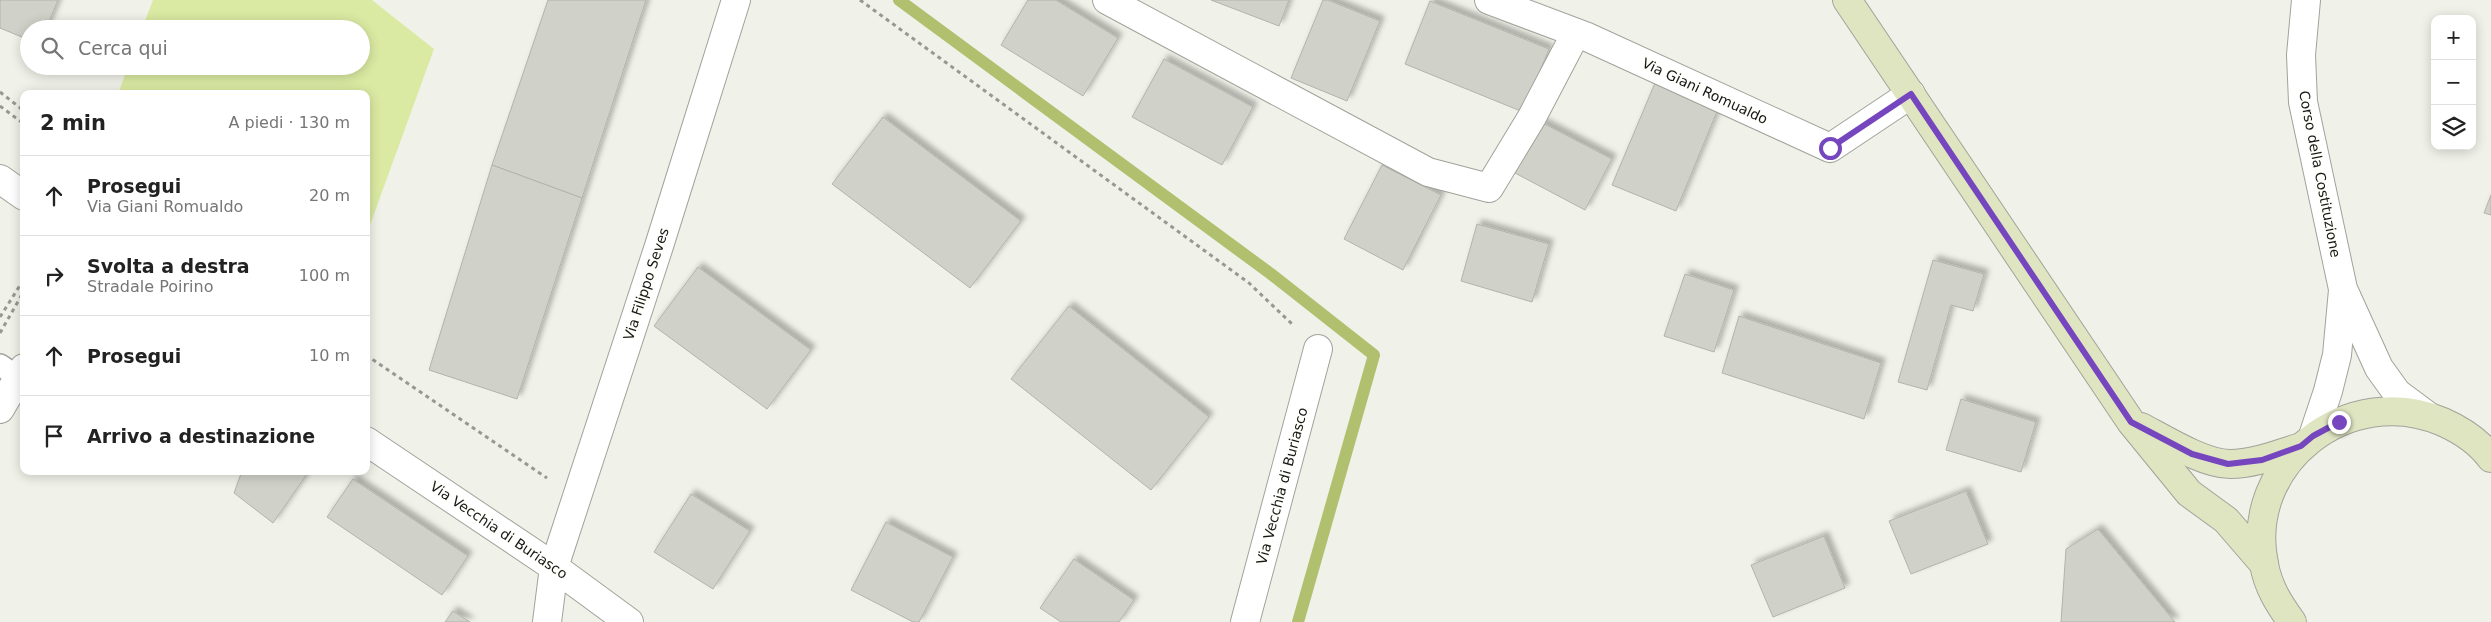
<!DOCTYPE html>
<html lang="it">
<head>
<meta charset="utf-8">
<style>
  :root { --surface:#fff; --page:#f2f2f2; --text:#222; --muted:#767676; --line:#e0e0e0 }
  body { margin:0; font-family:"DejaVu Sans",sans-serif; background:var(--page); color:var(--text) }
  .controls { position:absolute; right:15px; top:15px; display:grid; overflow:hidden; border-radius:10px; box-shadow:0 2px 12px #0003 }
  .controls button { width:45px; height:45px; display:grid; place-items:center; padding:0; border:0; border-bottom:1px solid var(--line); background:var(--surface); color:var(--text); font:25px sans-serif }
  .stop { position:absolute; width:15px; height:15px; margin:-11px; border:4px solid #7646be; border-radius:50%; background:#fff }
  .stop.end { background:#7646be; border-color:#fff; box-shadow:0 1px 5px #0008 }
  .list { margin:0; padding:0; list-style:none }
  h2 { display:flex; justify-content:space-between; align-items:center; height:65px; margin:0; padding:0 20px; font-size:21px }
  h2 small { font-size:16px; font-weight:400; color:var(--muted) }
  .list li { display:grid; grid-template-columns:32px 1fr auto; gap:15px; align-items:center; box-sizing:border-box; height:80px; padding:0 20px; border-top:1px solid var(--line) }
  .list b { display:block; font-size:19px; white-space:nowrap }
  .list p { margin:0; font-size:16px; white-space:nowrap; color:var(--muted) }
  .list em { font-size:16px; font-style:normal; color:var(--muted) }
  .icon { flex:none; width:28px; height:28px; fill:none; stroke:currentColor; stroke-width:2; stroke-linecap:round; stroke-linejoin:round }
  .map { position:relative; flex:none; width:2491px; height:622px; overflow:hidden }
  .search { position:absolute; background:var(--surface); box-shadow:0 2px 12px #0003; left:20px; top:20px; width:350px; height:55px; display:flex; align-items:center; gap:12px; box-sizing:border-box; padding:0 18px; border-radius:28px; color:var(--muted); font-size:19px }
  .panel { position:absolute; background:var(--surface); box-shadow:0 2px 12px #0003; left:20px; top:90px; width:350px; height:385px; border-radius:10px }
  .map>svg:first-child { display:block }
  .green { fill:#daeaa2 }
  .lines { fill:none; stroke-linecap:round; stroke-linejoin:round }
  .stream { stroke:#b0c06f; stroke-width:12 }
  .building { fill:#d0d2c9; stroke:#b2b4ac; filter:url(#shadow) }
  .service-casing { stroke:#a1a39b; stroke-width:24 }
  .pedestrian-casing { stroke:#a1a39b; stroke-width:30 }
  .minor-casing { stroke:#a1a39b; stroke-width:30 }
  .secondary-casing { stroke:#a1a39b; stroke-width:30 }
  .path { stroke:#979892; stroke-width:3; stroke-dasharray:4 4; stroke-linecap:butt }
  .service { stroke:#fff; stroke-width:21 }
  .pedestrian { stroke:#fff; stroke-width:28 }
  .minor { stroke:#fff; stroke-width:28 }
  .secondary { stroke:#dfe5c1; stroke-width:28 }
  .route { stroke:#7646be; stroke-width:6 }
  .labels { text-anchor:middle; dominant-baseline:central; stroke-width:4; stroke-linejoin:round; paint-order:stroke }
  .street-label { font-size:14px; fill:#171715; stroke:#fefffa }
</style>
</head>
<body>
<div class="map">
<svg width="2491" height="622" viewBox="0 0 2491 622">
  <defs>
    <filter id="shadow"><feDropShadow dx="4.5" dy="-4.5" stdDeviation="2.5" flood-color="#0004"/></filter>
  </defs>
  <rect width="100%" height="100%" fill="#f0f2e9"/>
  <path class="green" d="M153 0H372L434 49 366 236V94H118L128 66H361V29H142Z"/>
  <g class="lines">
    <path class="stream" d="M899 0 1271 274 1374 355 1298 622"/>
  </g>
  <g class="building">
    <path d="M0 0H58L46 29H29V40L0 28Z"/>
    <path d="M548 0H646L582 198 492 165Z"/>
    <path d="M1028 0H1056L1118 38 1083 96 1001 45Z"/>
    <path d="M1211 0H1289L1279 26Z"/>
    <path d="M1323 0H1328L1380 21 1347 101 1291 78Z"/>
    <path d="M1430 1 1549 49 1523 112 1405 64Z"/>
    <path d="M1164 59 1253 107 1222 165 1132 117Z"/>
    <path d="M1655 83 1718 109 1676 211 1612 185Z"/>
    <path d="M883 117 1021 221 970 288 832 184Z"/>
    <path d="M1541 122 1612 159 1585 210 1515 173Z"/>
    <path d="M492 165 582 198 517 399 429 370Z"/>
    <path d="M1382 165 1441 195 1403 270 1344 239Z"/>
    <path d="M2491 195V215L2484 213Z"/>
    <path d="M1477 224 1549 244 1532 302 1461 281Z"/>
    <path d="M1933 260 1984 274 1973 311 1951 305 1927 390 1898 382Z"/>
    <path d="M698 267 811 350 767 409 654 326Z"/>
    <path d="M1685 274 1734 290 1714 352 1664 336Z"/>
    <path d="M1069 306 1209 417 1151 490 1011 379Z"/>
    <path d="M1739 316 1881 363 1864 419 1722 373Z"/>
    <path d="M1961 399 2036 422 2021 472 1946 450Z"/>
    <path d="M242 471H309L273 523 234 493Z"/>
    <path d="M353 479 468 556 442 595 327 517Z"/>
    <path d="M1966 491 1988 544 1911 574 1889 521Z"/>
    <path d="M691 494 750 531 713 589 654 552Z"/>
    <path d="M886 522 953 557 919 622H913L851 590Z"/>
    <path d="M2098 529 2175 622H2061L2066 549Z"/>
    <path d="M1824 536 1845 588 1773 617 1751 565Z"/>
    <path d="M1074 559 1134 600 1119 622H1061L1040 608Z"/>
    <path d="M453 611 470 622H445Z"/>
  </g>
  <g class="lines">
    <g class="service-casing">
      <path id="service" d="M0 365 18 377"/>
    </g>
    <g class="pedestrian-casing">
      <path id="pedestrian" d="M547 622 554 567"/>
    </g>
    <g class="minor-casing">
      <g id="minor">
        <path d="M1107 0 1428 172 1489 188 1532 117 1576 33"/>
        <path d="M1489 0 1585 36 1830 148 1911 94"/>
        <path d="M2306 0 2301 55 2303 102 2343 289 2379 368 2397 393 2428 416"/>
        <path d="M0 179 24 196"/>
        <path d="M0 409 24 368"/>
        <path d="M2313 436 2328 391 2337 355 2343 290"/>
        <path d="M366 441 554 567 629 622"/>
        <path d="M554 567 659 246 736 0"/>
        <path d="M1245 622 1318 349"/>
      </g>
    </g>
    <g class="secondary-casing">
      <g id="secondary">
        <path d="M1847 0 2131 422 2189 493 2226 520 2264 564"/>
        <path d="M2141 427C2164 439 2204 464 2230 464 2254 464 2278 454 2301 447"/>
        <path d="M2292 622C2279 604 2268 587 2264 564 2243 463 2349 381 2443 422 2461 430 2479 442 2491 458"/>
      </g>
    </g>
    <g class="path">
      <path d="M860 0 1249 283 1293 325"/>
      <path d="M0 92 24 111"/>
      <path d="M0 106 24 124"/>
      <path d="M0 317 24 279"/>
      <path d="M0 333 24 291"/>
      <path d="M366 355 547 478"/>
    </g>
    <use href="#service" class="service"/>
    <use href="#pedestrian" class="pedestrian"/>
    <use href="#minor" class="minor"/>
    <use href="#secondary" class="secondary"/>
  </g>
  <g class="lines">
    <path class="route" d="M1830 148 1911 94 2131 422 2192 454 2228 464 2262 460 2301 446 2313 436 2339 422"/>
  </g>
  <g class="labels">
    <g class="street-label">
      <text transform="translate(1705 91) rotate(25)">Via Giani Romualdo</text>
      <text transform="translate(2320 174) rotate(79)">Corso della Costituzione</text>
      <text transform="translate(646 284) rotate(-72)">Via Filippo Seves</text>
      <text transform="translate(1282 486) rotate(-75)">Via Vecchia di Buriasco</text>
      <text transform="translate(499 530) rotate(34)">Via Vecchia di Buriasco</text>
    </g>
  </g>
</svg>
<div class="controls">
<button>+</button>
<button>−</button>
<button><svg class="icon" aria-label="layers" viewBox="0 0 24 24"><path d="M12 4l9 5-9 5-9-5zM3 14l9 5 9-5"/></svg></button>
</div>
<div class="stop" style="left:1830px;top:148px"></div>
<div class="stop end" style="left:2339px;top:422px"></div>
<div class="search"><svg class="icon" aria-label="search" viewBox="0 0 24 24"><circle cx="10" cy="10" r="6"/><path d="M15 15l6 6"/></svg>Cerca qui</div>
<section class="panel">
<h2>2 min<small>A piedi · 130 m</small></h2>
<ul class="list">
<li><svg class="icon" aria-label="ahead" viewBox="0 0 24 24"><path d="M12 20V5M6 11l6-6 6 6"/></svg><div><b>Prosegui</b><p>Via Giani Romualdo</p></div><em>20 m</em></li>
<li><svg class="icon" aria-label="right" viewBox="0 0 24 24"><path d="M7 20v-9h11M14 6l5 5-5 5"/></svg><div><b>Svolta a destra</b><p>Stradale Poirino</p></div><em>100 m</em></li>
<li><svg class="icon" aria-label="ahead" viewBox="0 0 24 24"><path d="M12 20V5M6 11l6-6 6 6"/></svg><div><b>Prosegui</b></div><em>10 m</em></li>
<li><svg class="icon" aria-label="arrive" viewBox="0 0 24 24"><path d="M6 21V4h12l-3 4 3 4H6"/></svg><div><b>Arrivo a destinazione</b></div></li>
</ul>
</section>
</div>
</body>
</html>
